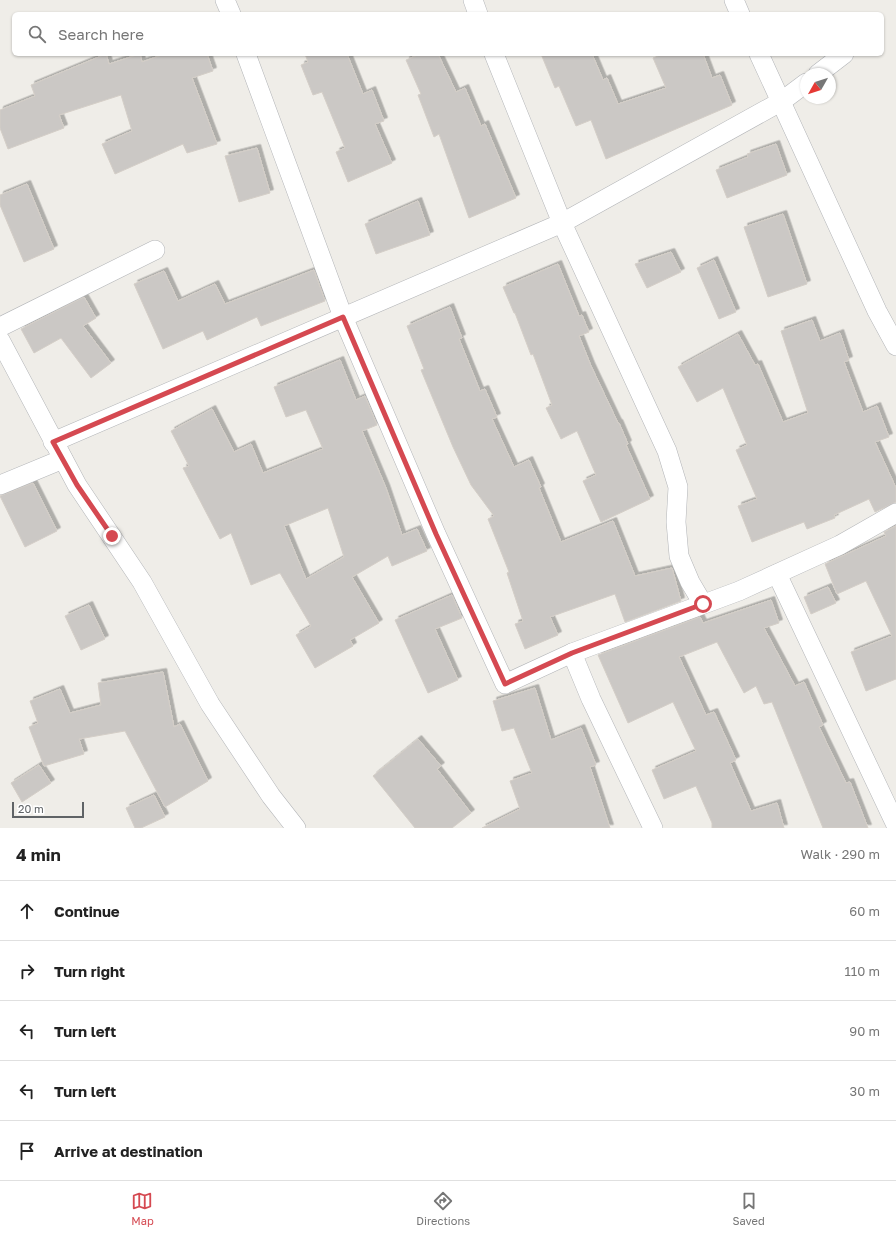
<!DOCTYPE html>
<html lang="en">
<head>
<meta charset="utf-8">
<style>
  :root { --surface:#fff; --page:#f6f6f6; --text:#222; --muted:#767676; --line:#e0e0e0; --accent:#d54951 }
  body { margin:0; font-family:"Golos Text",sans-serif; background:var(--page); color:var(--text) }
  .compass { position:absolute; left:800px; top:68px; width:36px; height:36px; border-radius:50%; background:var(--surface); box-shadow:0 1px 3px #0004; rotate:231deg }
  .scale { position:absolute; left:12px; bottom:10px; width:72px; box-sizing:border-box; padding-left:4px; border:2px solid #5f6366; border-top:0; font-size:11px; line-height:14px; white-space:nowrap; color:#5f6366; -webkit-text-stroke:3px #fff; paint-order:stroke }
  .stop { position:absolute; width:12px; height:12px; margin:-9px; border:3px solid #d54951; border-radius:50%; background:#fff }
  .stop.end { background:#d54951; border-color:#fff; box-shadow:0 1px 4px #0008 }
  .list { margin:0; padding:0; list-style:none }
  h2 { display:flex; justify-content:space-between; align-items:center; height:52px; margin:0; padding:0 16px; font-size:17px }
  h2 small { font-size:13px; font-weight:400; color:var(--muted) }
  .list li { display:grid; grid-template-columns:26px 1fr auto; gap:12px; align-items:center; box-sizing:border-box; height:60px; padding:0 16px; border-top:1px solid var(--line) }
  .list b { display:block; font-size:15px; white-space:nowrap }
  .list em { font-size:13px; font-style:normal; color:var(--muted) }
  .icon { flex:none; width:22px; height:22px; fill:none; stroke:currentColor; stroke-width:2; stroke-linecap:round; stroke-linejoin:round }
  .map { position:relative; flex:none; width:896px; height:828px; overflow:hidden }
  .search { position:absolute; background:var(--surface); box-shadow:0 1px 3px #0004; left:12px; right:12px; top:12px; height:44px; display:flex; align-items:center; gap:10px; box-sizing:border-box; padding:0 14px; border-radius:6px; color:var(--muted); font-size:15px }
  .sheet { height:352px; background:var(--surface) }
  nav { display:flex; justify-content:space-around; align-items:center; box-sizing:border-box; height:56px; border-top:1px solid var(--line); background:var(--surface); font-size:11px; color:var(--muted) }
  nav a { display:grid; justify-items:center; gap:2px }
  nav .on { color:var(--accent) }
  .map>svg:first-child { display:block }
  .building { fill:#cbc8c5; stroke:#d4cec7; fill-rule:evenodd; filter:url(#shadow) }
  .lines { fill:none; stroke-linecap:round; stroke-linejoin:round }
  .minor-casing { stroke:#b3b5b8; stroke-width:20 }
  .minor { stroke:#fff; stroke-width:19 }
  .route { stroke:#d54951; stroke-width:5 }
</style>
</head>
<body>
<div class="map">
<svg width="896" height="828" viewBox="0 0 896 828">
  <defs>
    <filter id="shadow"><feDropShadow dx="3.5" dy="-3.5" stdDeviation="0" flood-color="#0004"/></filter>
  </defs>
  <rect width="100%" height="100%" fill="#efede8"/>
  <g class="building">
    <path d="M106 54 109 64 140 54 142 62 165 54H207L213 71 192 78 217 144 187 153 183 144 115 174 102 144 132 131 121 95 59 115 64 128 8 149 0 128V110L35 96 31 85Z"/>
    <path d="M305 54H347L363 94 372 90 384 121 375 124 392 163 348 182 336 152 345 148 322 92 313 95 301 65 308 62Z"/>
    <path d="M420 54H438L456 92 465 88 481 126 485 124 516 198 469 218 439 134 434 137 418 95 421 94 406 60Z"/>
    <path d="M541 54H592L603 80 607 78 618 104 666 88 653 58 663 54H703L712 78 720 75 732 105 606 159 591 120 576 126 559 86 555 88Z"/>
    <path d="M776 144 787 175 727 198 716 170 748 157 747 154Z"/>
    <path d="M257 148 270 193 239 202 225 156Z"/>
    <path d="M27 184 54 249 24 262 0 205V195Z"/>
    <path d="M418 201 430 235 376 254 365 224Z"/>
    <path d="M783 214 807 284 768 297 744 227Z"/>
    <path d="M671 252 681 272 647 288 635 264Z"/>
    <path d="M714 260 736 312 719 319 697 268Z"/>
    <path d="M558 264 579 316 582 315 589 332 579 336 591 366 618 423H619L628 444 626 445 650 499 601 522 583 481 596 475 577 431 561 439 546 408 552 405 533 354 531 355 515 313H514L503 287Z"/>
    <path d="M314 270 325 301 261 326 257 317 207 340 203 331 163 349 134 284 164 271 178 301 215 284 225 304Z"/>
    <path d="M84 297 96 318 83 326 111 363 91 378 61 338 34 353 21 329Z"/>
    <path d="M450 307 462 338 459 339 480 391 485 389 497 417 492 419 514 467 529 460 541 487 539 488 561 542 613 521 635 576 672 568 681 601 625 622 615 594 550 617 558 635 525 649 515 624 523 621 507 573 509 572 488 519 494 516 471 485 453 447 421 370 424 369 407 326Z"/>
    <path d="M812 320 820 341 840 333 849 360 844 362 863 412 877 406 889 437 875 442 896 488V502L875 512 869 499 834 515 835 518 807 529 804 522 752 542 738 506 757 499 736 450 747 445 723 388 697 402 678 367 738 334 755 365 758 364 783 422 808 413 781 331Z"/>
    <path d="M340 360 356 400 365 396 377 425 362 431 386 488 402 535 417 529 427 551 392 566 388 556 352 577 379 623 350 640 353 646 315 668 296 635 311 626 280 573 251 585 231 533 220 539 183 468 189 466 171 431 212 409 234 452 251 444 263 473 323 449 306 410 286 417 274 387ZM328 508 344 557 306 579 284 526Z"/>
    <path d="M33 483 57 531 25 547 0 496Z"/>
    <path d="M896 526V679L866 691 851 652 892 636 866 581 837 594 825 564 886 536 884 532Z"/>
    <path d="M828 587 836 603 811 614 804 597Z"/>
    <path d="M452 595 462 618 435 629 458 680 428 693 395 620Z"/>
    <path d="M771 600 779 623 764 628 795 686 804 682 823 725 819 727 846 783 850 782 868 828H823L772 702 764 704 756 686 744 693 717 642 679 657 706 715 714 712 736 760 730 763 751 811 777 803 784 828H712V823L696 786 664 799 652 770 696 751 673 702 628 723 598 655 700 617 703 623Z"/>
    <path d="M89 605 105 639 81 650 65 616Z"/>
    <path d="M163 672 174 727 180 724 208 781 165 807 125 731 79 739 84 754 44 766 29 727 38 723 30 701 60 689 70 713 101 705 98 683Z"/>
    <path d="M535 688 551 740 581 728 596 765 590 767 610 828H482L520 809 510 781 532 773 514 728 502 731 493 701Z"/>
    <path d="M418 739 441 766 437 769 471 813 452 828H415L373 776Z"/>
    <path d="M39 765 51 783 22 802 11 783Z"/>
    <path d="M154 795 165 817 141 828H135L126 808Z"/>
  </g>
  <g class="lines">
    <g class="minor-casing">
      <g id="minor">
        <path d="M225 0 231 14"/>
        <path d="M473 0 478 14"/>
        <path d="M734 0 740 14"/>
        <path d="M246 54 343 317 436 534 505 684 572 653 739 591 840 545 896 513"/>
        <path d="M494 54 562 223 667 451 678 487 676 522 679 556 690 582 703 604"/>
        <path d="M759 54 877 311 896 346"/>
        <path d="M818 74 844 54"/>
        <path d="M0 327 155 250"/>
        <path d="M0 340 77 485 142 582 210 704 271 796 296 828"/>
        <path d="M53 442 562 223 782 101 806 83"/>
        <path d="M0 485 63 459"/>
        <path d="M777 574 896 825"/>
        <path d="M572 653 591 699 653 828"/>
      </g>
    </g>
    <use href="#minor" class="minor"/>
  </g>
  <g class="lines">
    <path class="route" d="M112 536 77 485 53 442 343 317 436 534 505 684 572 653 703 604"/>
  </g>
</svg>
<svg class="compass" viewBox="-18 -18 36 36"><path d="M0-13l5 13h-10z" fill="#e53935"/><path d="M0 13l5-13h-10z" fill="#767676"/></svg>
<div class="scale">20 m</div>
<div class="stop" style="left:703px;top:604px"></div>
<div class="stop end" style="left:112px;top:536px"></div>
<div class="search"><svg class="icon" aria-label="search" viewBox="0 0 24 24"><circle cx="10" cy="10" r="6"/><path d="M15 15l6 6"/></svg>Search here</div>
</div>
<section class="sheet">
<h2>4 min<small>Walk · 290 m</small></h2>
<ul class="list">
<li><svg class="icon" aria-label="ahead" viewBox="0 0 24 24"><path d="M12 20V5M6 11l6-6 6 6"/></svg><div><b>Continue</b></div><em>60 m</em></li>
<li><svg class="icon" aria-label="right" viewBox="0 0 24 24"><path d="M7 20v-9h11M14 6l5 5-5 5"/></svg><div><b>Turn right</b></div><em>110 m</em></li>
<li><svg class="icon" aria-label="left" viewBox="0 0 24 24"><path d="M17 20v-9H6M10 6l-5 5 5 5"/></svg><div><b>Turn left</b></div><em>90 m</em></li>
<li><svg class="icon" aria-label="left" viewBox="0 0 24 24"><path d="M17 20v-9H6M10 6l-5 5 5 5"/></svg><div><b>Turn left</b></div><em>30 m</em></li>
<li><svg class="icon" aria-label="arrive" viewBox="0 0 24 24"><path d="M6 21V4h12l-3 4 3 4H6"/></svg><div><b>Arrive at destination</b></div></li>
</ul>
</section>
<nav>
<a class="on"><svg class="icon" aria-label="map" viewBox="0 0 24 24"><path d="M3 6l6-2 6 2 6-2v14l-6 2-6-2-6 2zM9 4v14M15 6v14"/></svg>Map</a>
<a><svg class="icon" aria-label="directions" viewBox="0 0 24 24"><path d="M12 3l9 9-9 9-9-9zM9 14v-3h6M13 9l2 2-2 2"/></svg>Directions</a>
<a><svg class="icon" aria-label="saved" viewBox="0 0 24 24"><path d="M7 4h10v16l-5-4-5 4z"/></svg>Saved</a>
</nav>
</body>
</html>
